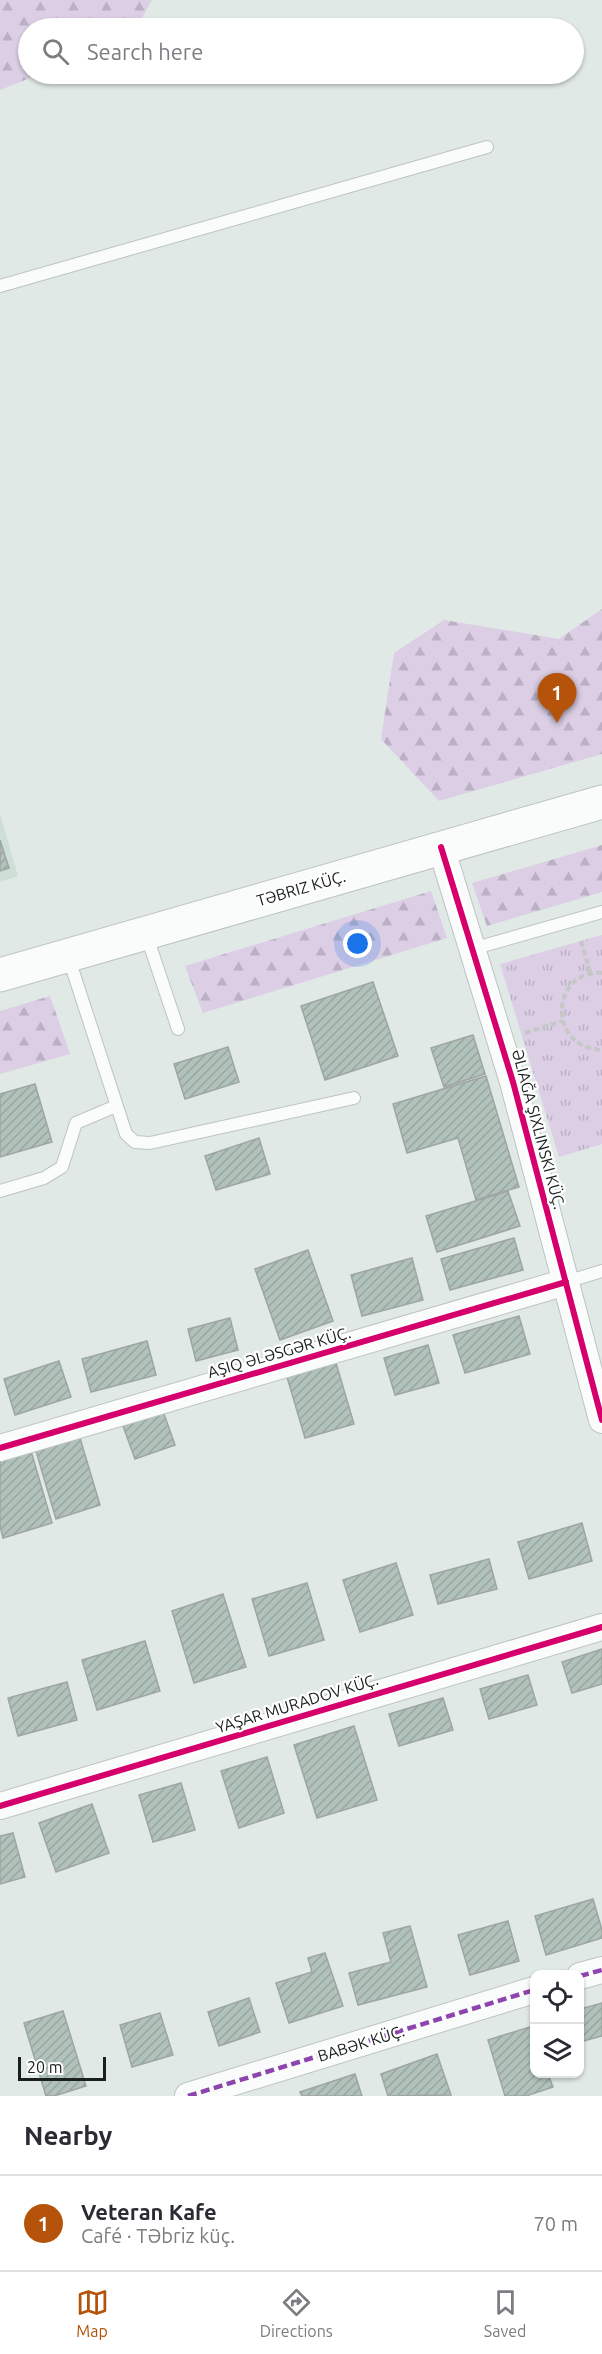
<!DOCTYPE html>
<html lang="en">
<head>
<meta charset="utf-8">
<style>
  :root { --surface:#fff; --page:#f7f7f7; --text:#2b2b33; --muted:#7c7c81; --line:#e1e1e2; --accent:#b45309 }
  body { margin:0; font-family:Ubuntu,sans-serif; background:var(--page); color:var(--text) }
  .controls { position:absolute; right:18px; bottom:18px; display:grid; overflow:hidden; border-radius:12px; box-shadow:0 2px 4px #0004 }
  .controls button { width:54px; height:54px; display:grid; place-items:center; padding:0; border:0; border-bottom:2px solid var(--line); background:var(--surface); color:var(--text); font:30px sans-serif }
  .scale { position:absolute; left:18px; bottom:15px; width:88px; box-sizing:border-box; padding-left:6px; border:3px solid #191f1d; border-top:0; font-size:16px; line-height:21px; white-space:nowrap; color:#191f1d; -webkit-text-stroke:4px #fff; paint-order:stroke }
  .you { position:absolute; left:358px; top:944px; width:21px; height:21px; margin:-15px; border:4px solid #fff; border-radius:50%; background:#1a73e8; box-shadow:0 0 0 9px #1a73e833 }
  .badge { display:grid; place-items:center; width:39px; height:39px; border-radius:50%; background:var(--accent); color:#fff; font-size:20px; font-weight:700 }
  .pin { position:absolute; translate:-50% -50px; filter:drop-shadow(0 2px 3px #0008) }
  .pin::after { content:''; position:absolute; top:32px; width:21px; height:18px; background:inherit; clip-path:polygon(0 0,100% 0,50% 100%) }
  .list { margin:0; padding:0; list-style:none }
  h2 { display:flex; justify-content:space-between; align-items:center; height:78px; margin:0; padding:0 24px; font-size:26px }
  h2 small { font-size:20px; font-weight:400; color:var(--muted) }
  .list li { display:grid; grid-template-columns:39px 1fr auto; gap:18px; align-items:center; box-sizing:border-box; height:96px; padding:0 24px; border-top:2px solid var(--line) }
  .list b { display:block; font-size:22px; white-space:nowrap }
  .list p { margin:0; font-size:20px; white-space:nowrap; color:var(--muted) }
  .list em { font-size:20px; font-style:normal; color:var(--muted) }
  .icon { flex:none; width:33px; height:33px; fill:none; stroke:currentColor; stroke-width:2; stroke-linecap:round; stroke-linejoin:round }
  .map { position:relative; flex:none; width:602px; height:2096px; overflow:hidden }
  .search { position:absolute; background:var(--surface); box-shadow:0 2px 4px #0004; left:18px; right:18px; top:18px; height:66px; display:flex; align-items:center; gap:15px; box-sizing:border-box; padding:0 21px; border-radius:33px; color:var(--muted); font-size:22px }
  .sheet { height:174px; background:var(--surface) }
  nav { display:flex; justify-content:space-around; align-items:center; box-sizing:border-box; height:84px; border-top:2px solid var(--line); background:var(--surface); font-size:16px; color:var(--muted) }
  nav a { display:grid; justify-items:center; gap:3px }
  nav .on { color:var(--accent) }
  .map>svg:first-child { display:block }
  .built { fill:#cddfd7 }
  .forest { fill:url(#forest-firs) }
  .park { fill:url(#park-tufts) }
  .building { fill:url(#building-hatch); stroke:#9fa5a2; stroke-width:1.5 }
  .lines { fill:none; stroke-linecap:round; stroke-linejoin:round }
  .service-casing { stroke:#bdc4c0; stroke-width:14 }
  .minor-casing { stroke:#bdc4c0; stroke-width:28 }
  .secondary-casing { stroke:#bdc4c0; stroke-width:35 }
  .path { stroke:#c5c8c7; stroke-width:4; stroke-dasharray:6 3; stroke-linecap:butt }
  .service { stroke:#fafcfb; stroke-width:12 }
  .minor { stroke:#fafcfb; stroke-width:26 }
  .secondary { stroke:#fafcfb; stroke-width:33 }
  .quiet { stroke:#8e44ad; stroke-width:4.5; stroke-dasharray:9 4.5; stroke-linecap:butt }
  .cycleway-casing { stroke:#fff; stroke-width:10 }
  .cycleway { stroke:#d6006c; stroke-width:6 }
  .labels { text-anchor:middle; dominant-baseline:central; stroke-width:4.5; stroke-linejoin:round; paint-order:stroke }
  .street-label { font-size:16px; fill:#191f1d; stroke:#fff }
</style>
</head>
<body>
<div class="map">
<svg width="602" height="2096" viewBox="0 0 602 2096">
  <defs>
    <pattern id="forest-firs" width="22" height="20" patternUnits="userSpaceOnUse" patternTransform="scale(1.5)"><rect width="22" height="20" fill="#dbcee5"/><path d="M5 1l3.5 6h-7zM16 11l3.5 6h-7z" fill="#bbb0c4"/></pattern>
    <pattern id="park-tufts" width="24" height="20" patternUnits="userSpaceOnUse" patternTransform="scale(1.5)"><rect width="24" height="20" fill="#dbcee5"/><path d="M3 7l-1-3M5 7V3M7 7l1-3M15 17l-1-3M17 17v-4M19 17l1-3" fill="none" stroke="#bbb0c4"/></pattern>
    <pattern id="building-hatch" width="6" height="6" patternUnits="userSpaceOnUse" patternTransform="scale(1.5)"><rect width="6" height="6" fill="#b1c2bb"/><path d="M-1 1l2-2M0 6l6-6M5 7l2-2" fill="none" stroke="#98a6a0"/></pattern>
  </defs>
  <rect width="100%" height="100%" fill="#e0e9e5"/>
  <path class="built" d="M0 814 18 876 0 882Z"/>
  <g class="forest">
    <path d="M0 0H152L136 28H28V74H40L0 90Z"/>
    <path d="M602 609V754L439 801 381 739 394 653 444 620 559 639Z"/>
    <path d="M602 845V892L487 926 472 883Z"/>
    <path d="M431 891 447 938 203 1013 185 966Z"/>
    <path d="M50 996 70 1054 0 1074V1011Z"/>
  </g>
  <path class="park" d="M602 935V1144L559 1157 500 964Z"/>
  <g class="building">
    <path d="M0 840 9 868 0 871Z"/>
    <path d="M373 982 398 1056 325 1080 301 1006Z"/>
    <path d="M473 1035 485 1074 444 1087 431 1048Z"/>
    <path d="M228 1047 239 1082 185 1099 174 1064Z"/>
    <path d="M486 1076 519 1187 476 1200 458 1138 407 1153 393 1104Z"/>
    <path d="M35 1084 52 1142 0 1157V1094Z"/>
    <path d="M259 1138 270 1174 216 1190 205 1156Z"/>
    <path d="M508 1191 520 1226 437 1252 426 1216Z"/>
    <path d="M514 1238 523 1270 450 1290 441 1259Z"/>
    <path d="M308 1250 333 1321 280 1340 255 1269Z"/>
    <path d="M412 1258 423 1300 362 1316 351 1275Z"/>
    <path d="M519 1316 530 1354 465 1373 453 1335Z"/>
    <path d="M230 1318 238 1350 196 1361 188 1329Z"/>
    <path d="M147 1341 156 1375 91 1392 82 1359Z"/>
    <path d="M428 1345 439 1383 395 1395 384 1358Z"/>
    <path d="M59 1361 71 1397 15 1415 4 1379Z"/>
    <path d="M336 1363 354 1424 305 1438 287 1377Z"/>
    <path d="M163 1411 175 1445 135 1459 123 1426Z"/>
    <path d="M80 1438 100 1505 56 1519 36 1451Z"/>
    <path d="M31 1451 52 1523 3 1538 0 1526V1460Z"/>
    <path d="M582 1523 592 1561 529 1579 518 1542Z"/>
    <path d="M489 1559 497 1589 438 1604 430 1575Z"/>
    <path d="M396 1563 413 1615 360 1632 343 1580Z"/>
    <path d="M307 1583 324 1640 269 1656 252 1599Z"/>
    <path d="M223 1594 246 1667 194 1683 172 1611Z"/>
    <path d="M145 1641 160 1691 97 1710 82 1660Z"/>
    <path d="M602 1649V1684L572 1693 562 1662Z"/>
    <path d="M528 1675 537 1705 489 1719 480 1689Z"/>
    <path d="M67 1682 77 1720 18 1736 8 1698Z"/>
    <path d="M443 1698 453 1730 399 1746 389 1714Z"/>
    <path d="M354 1726 377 1800 317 1818 294 1745Z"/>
    <path d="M267 1757 284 1813 239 1828 221 1771Z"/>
    <path d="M181 1783 195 1830 153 1842 139 1795Z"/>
    <path d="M92 1804 109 1853 56 1872 39 1823Z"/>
    <path d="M13 1833 25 1877 0 1884V1836Z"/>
    <path d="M593 1899 602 1930V1938L546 1955 535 1916Z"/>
    <path d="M508 1921 519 1961 470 1975 458 1935Z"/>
    <path d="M410 1926 427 1987 358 2005 349 1973 391 1962 383 1933Z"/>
    <path d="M325 1953 343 2006 289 2023 276 1983 312 1972 308 1958Z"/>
    <path d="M249 1998 260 2032 219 2046 208 2012Z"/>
    <path d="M602 2003V2036L583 2041 580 2032V2009Z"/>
    <path d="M63 2011 86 2086 54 2096H46L24 2023Z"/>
    <path d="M160 2013 173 2055 132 2067 120 2025Z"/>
    <path d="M533 2026 534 2074H548L553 2087 526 2096H505L488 2040Z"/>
    <path d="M437 2054 451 2095 388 2096 381 2074Z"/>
    <path d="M355 2074 362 2096H302L300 2092Z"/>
  </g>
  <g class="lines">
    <g class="service-casing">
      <g id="service">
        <path d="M0 286 487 147"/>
        <path d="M146 934 178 1029"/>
        <path d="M472 949 602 912"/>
        <path d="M68 956 126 1134 135 1142 150 1143 354 1098"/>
        <path d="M0 1191 44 1178 62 1167 76 1123 116 1106"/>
        <path d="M566 1282 602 1271"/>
      </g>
    </g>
    <g class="minor-casing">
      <g id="minor">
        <path d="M441 847 513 1082 602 1420"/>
        <path d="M0 1448 566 1282"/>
        <path d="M0 1806 602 1627"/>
        <path d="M580 1976 602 1970"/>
        <path d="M188 2096 534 1990"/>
      </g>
    </g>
    <g class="secondary-casing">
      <path id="secondary" d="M0 975 602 802"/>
    </g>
    <g class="path">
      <path d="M581 941 591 975"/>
      <path d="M602 973C552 969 545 1047 602 1050"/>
      <path d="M525 1033 562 1021"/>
    </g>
    <use href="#service" class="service"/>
    <use href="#minor" class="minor"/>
    <use href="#secondary" class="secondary"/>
    <g class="quiet">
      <path d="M580 1976 602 1970"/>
      <path d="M188 2096 534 1990"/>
    </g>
    <g class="cycleway-casing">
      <g id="cycleway">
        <path d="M441 847 513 1082 602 1420"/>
        <path d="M0 1448 566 1282"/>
        <path d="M0 1806 602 1627"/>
      </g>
    </g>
    <use href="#cycleway" class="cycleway"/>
  </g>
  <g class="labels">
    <g class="street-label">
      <text transform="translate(301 888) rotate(-16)">TƏBRIZ KÜÇ.</text>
      <text transform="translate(539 1129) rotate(75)">ƏLIAĞA ŞIXLINSKI KÜÇ.</text>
      <text transform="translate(279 1352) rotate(-16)">AŞIQ ƏLƏSGƏR KÜÇ.</text>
      <text transform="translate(297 1703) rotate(-17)">YAŞAR MURADOV KÜÇ.</text>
      <text transform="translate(361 2043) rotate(-17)">BABƏK KÜÇ.</text>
    </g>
  </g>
</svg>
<div class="controls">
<button><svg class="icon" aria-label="locate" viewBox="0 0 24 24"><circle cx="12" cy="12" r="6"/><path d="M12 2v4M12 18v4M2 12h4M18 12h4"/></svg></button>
<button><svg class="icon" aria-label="layers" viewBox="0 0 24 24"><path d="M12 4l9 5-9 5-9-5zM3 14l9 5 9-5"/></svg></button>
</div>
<div class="scale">20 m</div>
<div class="you"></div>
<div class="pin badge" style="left:557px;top:723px">1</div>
<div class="search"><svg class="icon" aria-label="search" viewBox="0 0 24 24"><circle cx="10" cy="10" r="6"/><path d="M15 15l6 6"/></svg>Search here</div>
</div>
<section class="sheet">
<h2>Nearby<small></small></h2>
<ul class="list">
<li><span class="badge">1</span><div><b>Veteran Kafe</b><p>Café · Təbriz küç.</p></div><em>70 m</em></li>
</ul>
</section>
<nav>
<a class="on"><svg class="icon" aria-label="map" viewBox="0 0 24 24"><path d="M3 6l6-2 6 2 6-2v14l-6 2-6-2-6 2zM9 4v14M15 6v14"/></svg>Map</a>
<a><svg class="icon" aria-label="directions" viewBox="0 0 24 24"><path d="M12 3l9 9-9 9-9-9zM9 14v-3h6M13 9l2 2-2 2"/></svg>Directions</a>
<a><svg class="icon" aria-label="saved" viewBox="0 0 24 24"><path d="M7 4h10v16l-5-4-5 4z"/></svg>Saved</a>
</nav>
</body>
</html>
